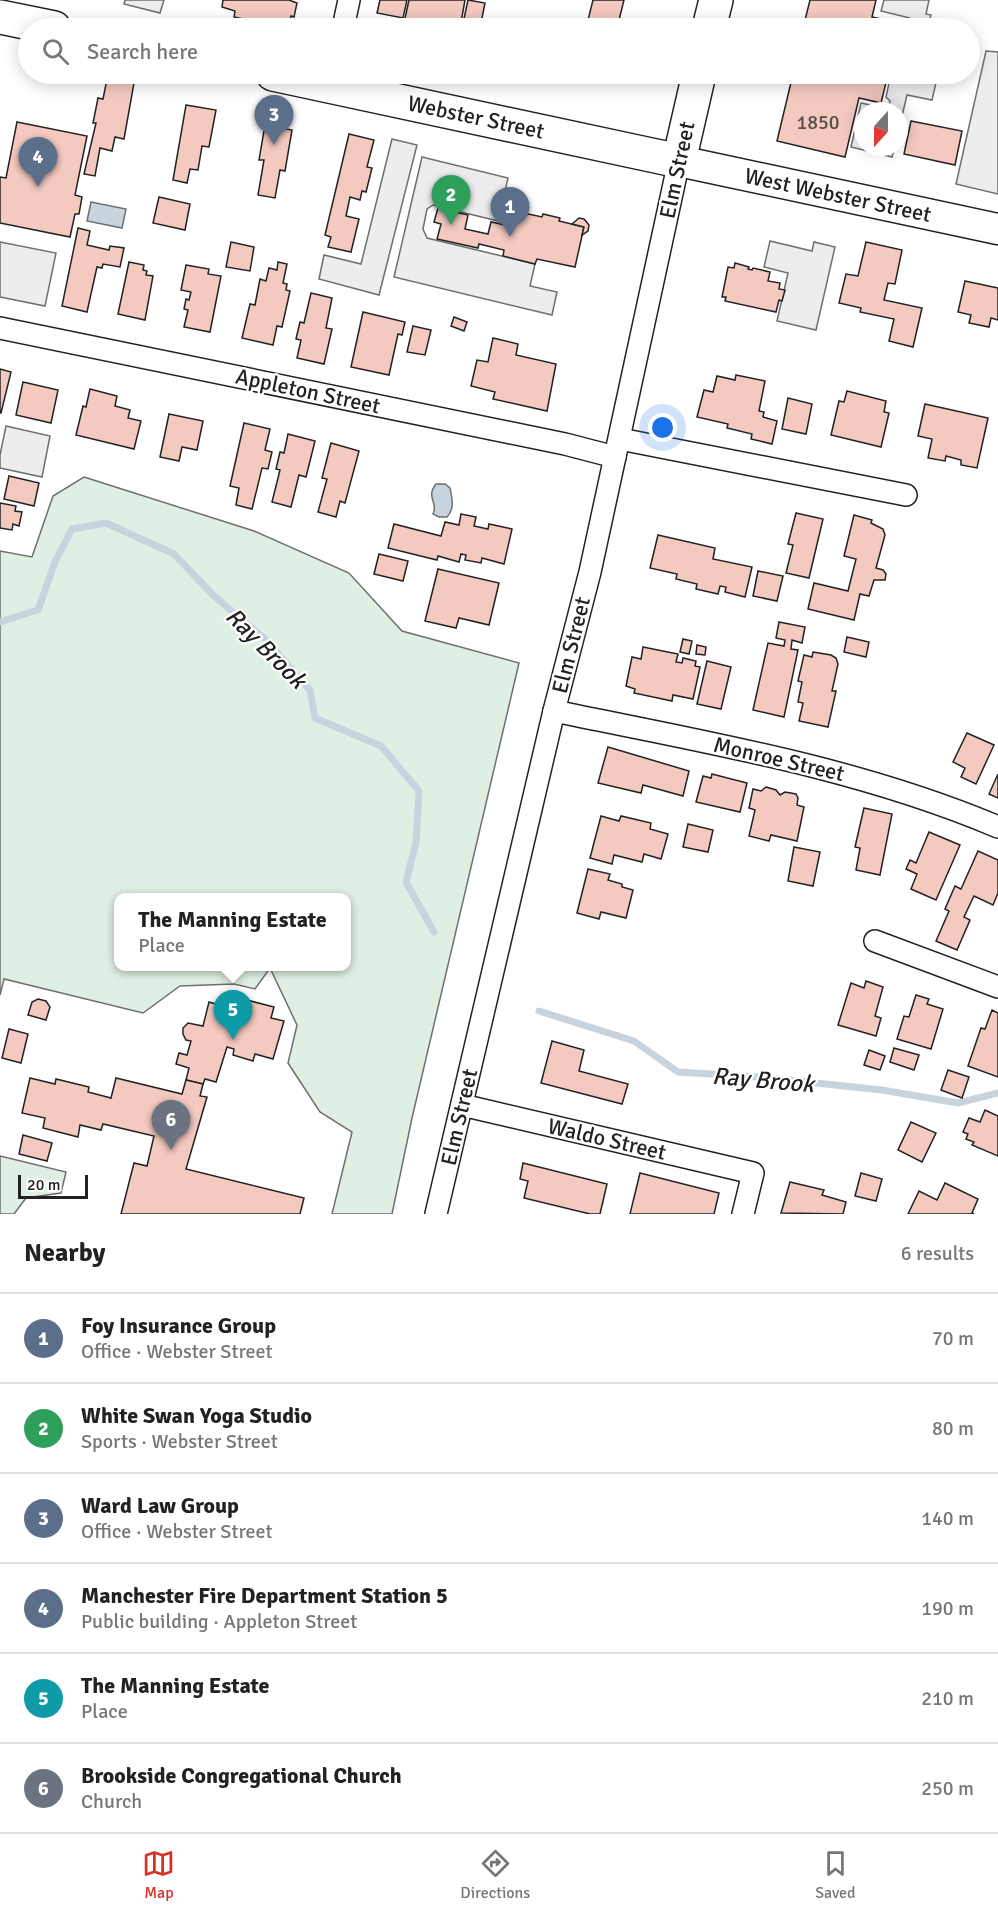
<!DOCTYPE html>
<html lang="en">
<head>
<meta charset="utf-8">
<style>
  :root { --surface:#fff; --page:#f2f2f2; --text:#222; --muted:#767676; --line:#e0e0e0; --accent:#d93025 }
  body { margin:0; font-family:Signika,sans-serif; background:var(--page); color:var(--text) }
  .compass { position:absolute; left:854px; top:102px; width:54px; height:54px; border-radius:50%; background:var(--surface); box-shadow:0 3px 15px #0003; rotate:201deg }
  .scale { position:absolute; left:18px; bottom:15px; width:70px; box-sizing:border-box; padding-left:6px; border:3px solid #222; border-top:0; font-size:16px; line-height:21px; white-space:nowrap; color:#222; -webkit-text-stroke:4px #fff; paint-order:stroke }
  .you { position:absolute; left:663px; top:428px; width:21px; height:21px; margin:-15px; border:4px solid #fff; border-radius:50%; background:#1a73e8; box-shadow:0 0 0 9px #1a73e833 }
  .badge { display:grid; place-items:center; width:39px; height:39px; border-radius:50%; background:var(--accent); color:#fff; font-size:20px; font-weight:700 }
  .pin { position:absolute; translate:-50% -50px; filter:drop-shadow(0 2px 3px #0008) }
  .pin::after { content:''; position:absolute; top:32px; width:21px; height:18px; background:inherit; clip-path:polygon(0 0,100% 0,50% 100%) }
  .popup { position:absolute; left:114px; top:893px; width:237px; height:78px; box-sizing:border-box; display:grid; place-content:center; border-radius:12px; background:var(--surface); filter:drop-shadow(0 2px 4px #0005); font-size:20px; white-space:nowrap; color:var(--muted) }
  .popup b { font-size:22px; color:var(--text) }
  .popup::after { content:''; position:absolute; left:50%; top:100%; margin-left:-12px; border:12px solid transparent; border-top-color:var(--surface) }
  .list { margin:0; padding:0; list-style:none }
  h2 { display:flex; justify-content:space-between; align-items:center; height:78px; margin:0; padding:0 24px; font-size:26px }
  h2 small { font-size:20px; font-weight:400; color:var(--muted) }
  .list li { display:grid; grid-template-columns:39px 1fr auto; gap:18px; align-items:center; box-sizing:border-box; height:90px; padding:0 24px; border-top:2px solid var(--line) }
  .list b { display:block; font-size:22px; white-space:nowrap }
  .list p { margin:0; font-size:20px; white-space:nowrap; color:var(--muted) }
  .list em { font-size:20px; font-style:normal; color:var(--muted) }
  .icon { flex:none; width:33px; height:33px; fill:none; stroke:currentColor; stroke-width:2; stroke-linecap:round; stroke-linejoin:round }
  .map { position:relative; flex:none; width:998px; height:1214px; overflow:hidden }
  .search { position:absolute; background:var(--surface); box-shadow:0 3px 15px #0003; left:18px; right:18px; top:18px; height:66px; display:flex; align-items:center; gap:15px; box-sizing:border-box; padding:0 21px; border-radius:33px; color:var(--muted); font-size:22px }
  .sheet { height:618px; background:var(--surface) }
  nav { display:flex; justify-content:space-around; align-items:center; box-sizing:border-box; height:84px; border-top:2px solid var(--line); background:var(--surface); font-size:16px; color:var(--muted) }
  nav a { display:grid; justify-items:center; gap:3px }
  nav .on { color:var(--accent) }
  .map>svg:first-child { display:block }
  .green { fill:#e0efe3; stroke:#6f6f6f; stroke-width:1.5; fill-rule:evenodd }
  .parking { fill:#ededed; stroke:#6f6f6f; stroke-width:1.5 }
  .water { fill:#c7d3dd; stroke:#6f6f6f; stroke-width:1.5 }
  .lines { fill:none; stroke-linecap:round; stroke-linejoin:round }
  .stream { stroke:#c7d3dd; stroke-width:7 }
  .building { fill:#f3c9c0; stroke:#222; stroke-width:1.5 }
  .street-casing { stroke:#222; stroke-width:24 }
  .secondary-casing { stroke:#222; stroke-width:33 }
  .primary-casing { stroke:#222; stroke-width:36 }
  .street { stroke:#fff; stroke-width:21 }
  .secondary { stroke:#fff; stroke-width:30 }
  .primary { stroke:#fff; stroke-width:33 }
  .labels { text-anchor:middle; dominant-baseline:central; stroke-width:4.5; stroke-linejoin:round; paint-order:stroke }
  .number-label { font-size:20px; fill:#564c4a }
  .street-label { font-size:22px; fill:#222; stroke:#fff }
  .water-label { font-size:24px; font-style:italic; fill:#222; stroke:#fff }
</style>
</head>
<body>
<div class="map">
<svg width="998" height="1214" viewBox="0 0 998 1214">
  <rect width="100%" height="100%" fill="#fff"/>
  <g class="green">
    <path d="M84 477 254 531 349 573 402 631 519 663 412 1118 392 1214H332L352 1132 320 1112 288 1063 297 1025 270 968 255 989 234 984 180 986 143 1013 4 979 0 995V551L32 557 53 496ZM119 898H347V966H119Z"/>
    <path d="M0 1156 66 1172 61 1193 26 1198 14 1214H0Z"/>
  </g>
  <g class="parking">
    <path d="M125 0H164L160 13 124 4Z"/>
    <path d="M884 0H929L926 14 931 15 929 22 948 27V28H903L908 26 910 18 881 11Z"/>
    <path d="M986 51 998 52V194L956 184Z"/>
    <path d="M891 74H938L932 100 907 95 899 129V111H863V147H895L892 157 851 147 861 103 888 109 890 101 886 97Z"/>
    <path d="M392 139 417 145 379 295 319 279 324 255 361 264Z"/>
    <path d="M422 157 508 178 498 221 433 205 427 209 423 229 427 238 535 264 530 286 557 292 552 315 394 277Z"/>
    <path d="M770 241 812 251 814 242 835 247 816 330 777 321 788 273 764 267Z"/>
    <path d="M0 242 56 253 45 306 0 297Z"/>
    <path d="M6 426 50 436 42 477 0 468V455Z"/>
  </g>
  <g class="water">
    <path d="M91 202 126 209 122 228 87 221Z"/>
    <path d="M436 484H445L450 488C452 498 455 509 447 517H439L433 514C439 502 425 498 436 484Z"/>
  </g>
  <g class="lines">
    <g class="stream">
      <path d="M0 622 38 610 55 562 72 529 106 523 174 554 214 596 266 640 310 690 315 718 381 746 419 791 416 842 406 882 434 932"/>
      <path d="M539 1011 634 1041 678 1072 759 1077 882 1090 958 1103 998 1093"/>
    </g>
  </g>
  <g class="building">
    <path d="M223 0H289L297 3 294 17 291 16 288 28H285L234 17 235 11 222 7Z"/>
    <path d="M380 0H407L403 18 377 13Z"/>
    <path d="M409 0H465L460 28H431L404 23Z"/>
    <path d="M468 0 485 3 480 28H462Z"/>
    <path d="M593 0H624L617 28H586Z"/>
    <path d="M810 0H876L872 17 900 23 899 28H803Z"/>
    <path d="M620 74H647L645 83 620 77Z"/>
    <path d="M793 74H888L881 103 859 98 845 157 777 141Z"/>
    <path d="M107 79 134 83 124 139 115 137 112 151 100 148 95 176 84 174 96 123H93L98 98 103 99Z"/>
    <path d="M186 105 216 110 209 147 202 146 198 170 190 169 187 183 173 180Z"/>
    <path d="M911 121 962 131 955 165 904 154Z"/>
    <path d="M17 122 87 136 75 195 82 197 79 214H75L70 237 0 223V177L6 178Z"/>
    <path d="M265 125 292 130 285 171 280 170 275 198 258 195 264 160H259Z"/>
    <path d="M349 134 374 140 367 167 372 168 366 192 362 191 360 200 350 197 346 216 359 219 351 252 328 247 331 237 325 235Z"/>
    <path d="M159 197 190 204 185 230 153 223Z"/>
    <path d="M438 208 468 215 465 229 488 234 491 222 510 226 514 211 542 217 543 214 560 218 559 221 584 227 575 267 537 259 535 264 503 256 504 250 479 244 478 248 437 239 441 224 434 222Z"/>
    <path d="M579 218 584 219 589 225 588 231 582 235 584 227 572 224Z"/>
    <path d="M78 228 90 231 87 245 109 250 110 246 124 248 120 267 103 264 102 268 97 267 87 312 62 306Z"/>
    <path d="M231 242 254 247 250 271 226 267Z"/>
    <path d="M866 242 902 250 895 284 888 283 884 300 922 308 913 347 889 341 894 319 860 312 861 308 839 303 846 274 858 276Z"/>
    <path d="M129 262 144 265 143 270 147 271 146 275 153 276 145 320 118 314Z"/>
    <path d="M278 262 287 264 283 283 287 284 286 290 290 291 282 327 277 326 273 345 242 338 250 304 255 305 260 279 266 281 269 268 277 270Z"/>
    <path d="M735 263 749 267 748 269 752 270 753 268 770 272 768 281 780 283 779 289 785 290 782 301 779 300 776 312 725 301 726 297H722L728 267 734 268Z"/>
    <path d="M186 265 209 269 208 274 221 276 210 332 184 327 188 310 184 309 186 299 189 300 191 292 181 290Z"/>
    <path d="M965 281 998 288V320L991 318 989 327 969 323 971 315 958 312Z"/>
    <path d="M311 293 332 298 326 328 332 329 324 364 297 358 301 340 296 339 300 322 304 323Z"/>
    <path d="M363 312 405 322 402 335 398 334 389 375 351 367Z"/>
    <path d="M454 317 467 322 464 331 451 326Z"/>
    <path d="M413 326 431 330 425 355 407 352Z"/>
    <path d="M493 338 518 344 516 355 556 364 547 411 493 399 495 392 471 386 477 360 488 362Z"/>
    <path d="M0 369 11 372 1 413H0Z"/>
    <path d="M736 375 765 381 759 411 764 412 763 417 777 421 772 444 751 439 752 434 727 428 728 424 697 417 704 390 713 392 717 376 735 380Z"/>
    <path d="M23 382 58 390 51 423 16 415Z"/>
    <path d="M90 389 117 396 115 406 130 410 128 418 141 421 134 449 76 435 83 406 86 407Z"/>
    <path d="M847 391 886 401 884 412 889 413 881 447 831 435 839 401 844 402Z"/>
    <path d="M788 398 812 404 806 434 782 429Z"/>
    <path d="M925 404 988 418 977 468 961 465V460L946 456 945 461 928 458 932 439 918 436Z"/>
    <path d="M169 414 203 421 197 450 182 447 179 461 160 457Z"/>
    <path d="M244 423 270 429 265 450 272 452 268 469 262 468 252 509 236 505 239 488 230 486Z"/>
    <path d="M288 434 315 441 306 477 299 475 291 507 272 502 280 470 276 469 280 452 284 453Z"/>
    <path d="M331 443 359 451 345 503 340 501 336 517 318 512 327 479 322 478Z"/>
    <path d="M9 476 39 483 34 506 4 499Z"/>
    <path d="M0 503 16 506 15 511 22 512 19 526 13 524 12 530 0 528Z"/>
    <path d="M796 513 823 519 809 578 786 573 793 545 788 544Z"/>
    <path d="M461 514 476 517 474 526 488 529 489 524 512 529 504 564 482 558 481 563 465 560 466 555 461 554 459 562 438 556 437 560 388 548 394 524 441 536 445 522 459 525Z"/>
    <path d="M854 515 872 520 871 523 883 529 885 535 876 568 883 570 886 574 885 580H874L869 596 860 594 854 620 808 609 814 583 848 591 856 559 844 556Z"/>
    <path d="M658 535 715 548 713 559 752 567 745 597 725 592 726 587 720 586 718 594 696 589 697 584 676 579 677 574 650 568Z"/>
    <path d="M379 554 408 561 403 581 374 574Z"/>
    <path d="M438 569 499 583 489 625 459 618 456 628 425 621Z"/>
    <path d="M758 571 783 576 777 601 753 596Z"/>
    <path d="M779 622 805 627 802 643 792 640 791 649 798 650 784 717 753 710 768 643 784 646 785 640 776 638Z"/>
    <path d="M847 637 869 642 866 657 844 652Z"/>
    <path d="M683 639 692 641 689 654 680 652Z"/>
    <path d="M697 645 706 647 705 655 696 654Z"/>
    <path d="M643 647 678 654 676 662 682 663 683 658 696 661 695 666 700 667 693 699 673 695 672 701 634 693 635 689 626 686 632 657 641 659Z"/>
    <path d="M813 652 831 655 836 658 838 664 832 691H836L828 727 799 721 803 703 798 702 802 682 798 681 804 655 812 657Z"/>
    <path d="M707 661 731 667 721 709 697 704Z"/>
    <path d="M967 733 994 745 976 784 961 777 965 768 953 762Z"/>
    <path d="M608 747 689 771 683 796 643 785 641 793 598 783Z"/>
    <path d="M712 774 747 783 740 812 696 802 703 776 711 778Z"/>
    <path d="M998 774V798L989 794Z"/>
    <path d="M766 787 776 790 780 795 785 792 796 794 798 798 797 805 804 807 797 841 771 835 769 841 749 836 755 810 749 808 753 789 761 791Z"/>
    <path d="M864 808 892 814 880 875 856 870 860 848 855 847Z"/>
    <path d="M601 816 619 821 621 816 651 823 650 829 668 834 661 859 644 854 642 862 614 855 612 864 590 858Z"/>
    <path d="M688 824 713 830 708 852 683 847Z"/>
    <path d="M929 832 960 845 936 900 911 889 917 874 906 869 910 860 916 863Z"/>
    <path d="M794 847 820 852 813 886 788 881Z"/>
    <path d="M978 851 998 860V893L993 905 974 896 964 917 970 920 957 950 936 941 949 911 945 909 955 886 961 889Z"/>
    <path d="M588 869 610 874 608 880 622 884V887L633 890 626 918 601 912 599 919 577 913Z"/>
    <path d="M866 981 883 987 875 1016 881 1018 876 1036 838 1025 851 983 864 988Z"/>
    <path d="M916 995 929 999 927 1004 943 1009 931 1049 897 1039 904 1016 909 1017Z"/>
    <path d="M239 998 274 1007 271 1018 284 1021 273 1059 255 1054 253 1061 233 1055 234 1049 227 1047 216 1082 205 1079 203 1084 186 1080 189 1068 176 1064 179 1053 187 1055 191 1041 186 1040 183 1034V1028L188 1023 203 1026 209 1002 236 1010Z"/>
    <path d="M38 999 46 1001 50 1007 46 1020 28 1015 32 1002Z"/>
    <path d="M992 1010 998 1013V1077L968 1066 981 1028 985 1029Z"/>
    <path d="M9 1029 28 1034 21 1063 2 1058Z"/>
    <path d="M552 1041 584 1050 579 1071 628 1084 622 1104 541 1083Z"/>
    <path d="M894 1048 919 1055 914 1070 890 1062Z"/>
    <path d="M869 1050 885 1056 880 1070 864 1065Z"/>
    <path d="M948 1070 969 1077 962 1098 941 1090Z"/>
    <path d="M30 1078 55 1084 56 1079 89 1087 88 1092 111 1098 116 1078 182 1094 186 1080 203 1084 200 1096 207 1097 186 1169 304 1198 300 1214H121L134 1163 147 1166 154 1136 103 1124 101 1130 80 1125 78 1137 43 1128 45 1118 22 1113Z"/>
    <path d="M985 1110 998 1116V1156L972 1145 974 1142 966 1139 968 1134 963 1132 969 1118 980 1122Z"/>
    <path d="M911 1122 936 1133 922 1162 898 1150Z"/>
    <path d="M23 1135 52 1143 47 1161 19 1154Z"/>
    <path d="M523 1163 607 1184 600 1214H590L524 1198 528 1181 520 1179Z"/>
    <path d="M640 1173 719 1193 714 1214H630Z"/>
    <path d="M861 1173 882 1179 876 1201 855 1196Z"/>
    <path d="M790 1182 824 1190 822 1195 846 1202 843 1214 781 1213Z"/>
    <path d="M945 1183 978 1199 972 1213 974 1214H908L919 1191 937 1200Z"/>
  </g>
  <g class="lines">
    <g class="street-casing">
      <g id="street">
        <path d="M343 28 349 0"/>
        <path d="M0 328 565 444 615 457"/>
        <path d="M620 439 906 495"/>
        <path d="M554 711C704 742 856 767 998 827"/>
        <path d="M875 941 998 987"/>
        <path d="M462 1105 753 1173 743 1214"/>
        <path d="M436 1214 554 711 590 572 679 161"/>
      </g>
    </g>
    <g class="secondary-casing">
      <path id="secondary" d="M679 161 998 229"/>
    </g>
    <g class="primary-casing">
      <g id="primary">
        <path d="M0 17 54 28"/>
        <path d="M709 28 716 0"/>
        <path d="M273 74 679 161 699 74"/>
      </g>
    </g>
    <use href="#street" class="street"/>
    <use href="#secondary" class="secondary"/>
    <use href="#primary" class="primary"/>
  </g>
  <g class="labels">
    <g class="number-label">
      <text x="818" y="122">1850</text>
    </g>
    <g class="street-label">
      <text transform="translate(476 117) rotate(12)">Webster Street</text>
      <text transform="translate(677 170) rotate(-78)">Elm Street</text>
      <text transform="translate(838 195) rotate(12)">West Webster Street</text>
      <text transform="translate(308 391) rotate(12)">Appleton Street</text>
      <text transform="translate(571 645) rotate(-76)">Elm Street</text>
      <text transform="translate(779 759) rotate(13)">Monroe Street</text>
      <text transform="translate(459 1117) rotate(-77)">Elm Street</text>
      <text transform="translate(607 1139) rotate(13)">Waldo Street</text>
    </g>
    <g class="water-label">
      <text transform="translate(266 648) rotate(45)">Ray Brook</text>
      <text transform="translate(763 1080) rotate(5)">Ray Brook</text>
    </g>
  </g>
</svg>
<svg class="compass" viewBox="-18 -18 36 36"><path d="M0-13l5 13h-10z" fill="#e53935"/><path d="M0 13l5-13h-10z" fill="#767676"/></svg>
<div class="scale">20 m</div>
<div class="you"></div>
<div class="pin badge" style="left:510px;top:237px;background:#5c6f8a">1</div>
<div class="pin badge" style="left:451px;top:225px;background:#2e9e5b">2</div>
<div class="pin badge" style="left:274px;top:145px;background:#5c6f8a">3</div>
<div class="pin badge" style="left:38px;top:187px;background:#5c6f8a">4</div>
<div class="pin badge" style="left:233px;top:1040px;background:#0f9aa8">5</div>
<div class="popup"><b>The Manning Estate</b>Place</div>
<div class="pin badge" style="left:171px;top:1150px;background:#6b7280">6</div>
<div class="search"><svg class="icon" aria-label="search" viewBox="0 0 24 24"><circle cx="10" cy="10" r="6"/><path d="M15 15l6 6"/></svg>Search here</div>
</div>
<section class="sheet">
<h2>Nearby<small>6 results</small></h2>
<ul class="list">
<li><span class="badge" style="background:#5c6f8a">1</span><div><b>Foy Insurance Group</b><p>Office · Webster Street</p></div><em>70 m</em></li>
<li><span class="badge" style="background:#2e9e5b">2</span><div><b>White Swan Yoga Studio</b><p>Sports · Webster Street</p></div><em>80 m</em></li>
<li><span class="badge" style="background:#5c6f8a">3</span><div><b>Ward Law Group</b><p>Office · Webster Street</p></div><em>140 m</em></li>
<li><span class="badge" style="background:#5c6f8a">4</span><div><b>Manchester Fire Department Station 5</b><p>Public building · Appleton Street</p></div><em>190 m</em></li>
<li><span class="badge" style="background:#0f9aa8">5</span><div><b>The Manning Estate</b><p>Place</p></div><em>210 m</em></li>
<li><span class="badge" style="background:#6b7280">6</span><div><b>Brookside Congregational Church</b><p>Church</p></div><em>250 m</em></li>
</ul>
</section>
<nav>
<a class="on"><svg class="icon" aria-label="map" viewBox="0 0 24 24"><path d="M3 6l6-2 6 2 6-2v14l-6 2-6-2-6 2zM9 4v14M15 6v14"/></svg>Map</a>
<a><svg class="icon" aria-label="directions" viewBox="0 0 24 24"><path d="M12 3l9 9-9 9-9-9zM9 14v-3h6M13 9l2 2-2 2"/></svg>Directions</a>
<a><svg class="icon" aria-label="saved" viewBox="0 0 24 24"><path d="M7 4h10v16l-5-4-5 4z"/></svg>Saved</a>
</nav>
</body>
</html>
